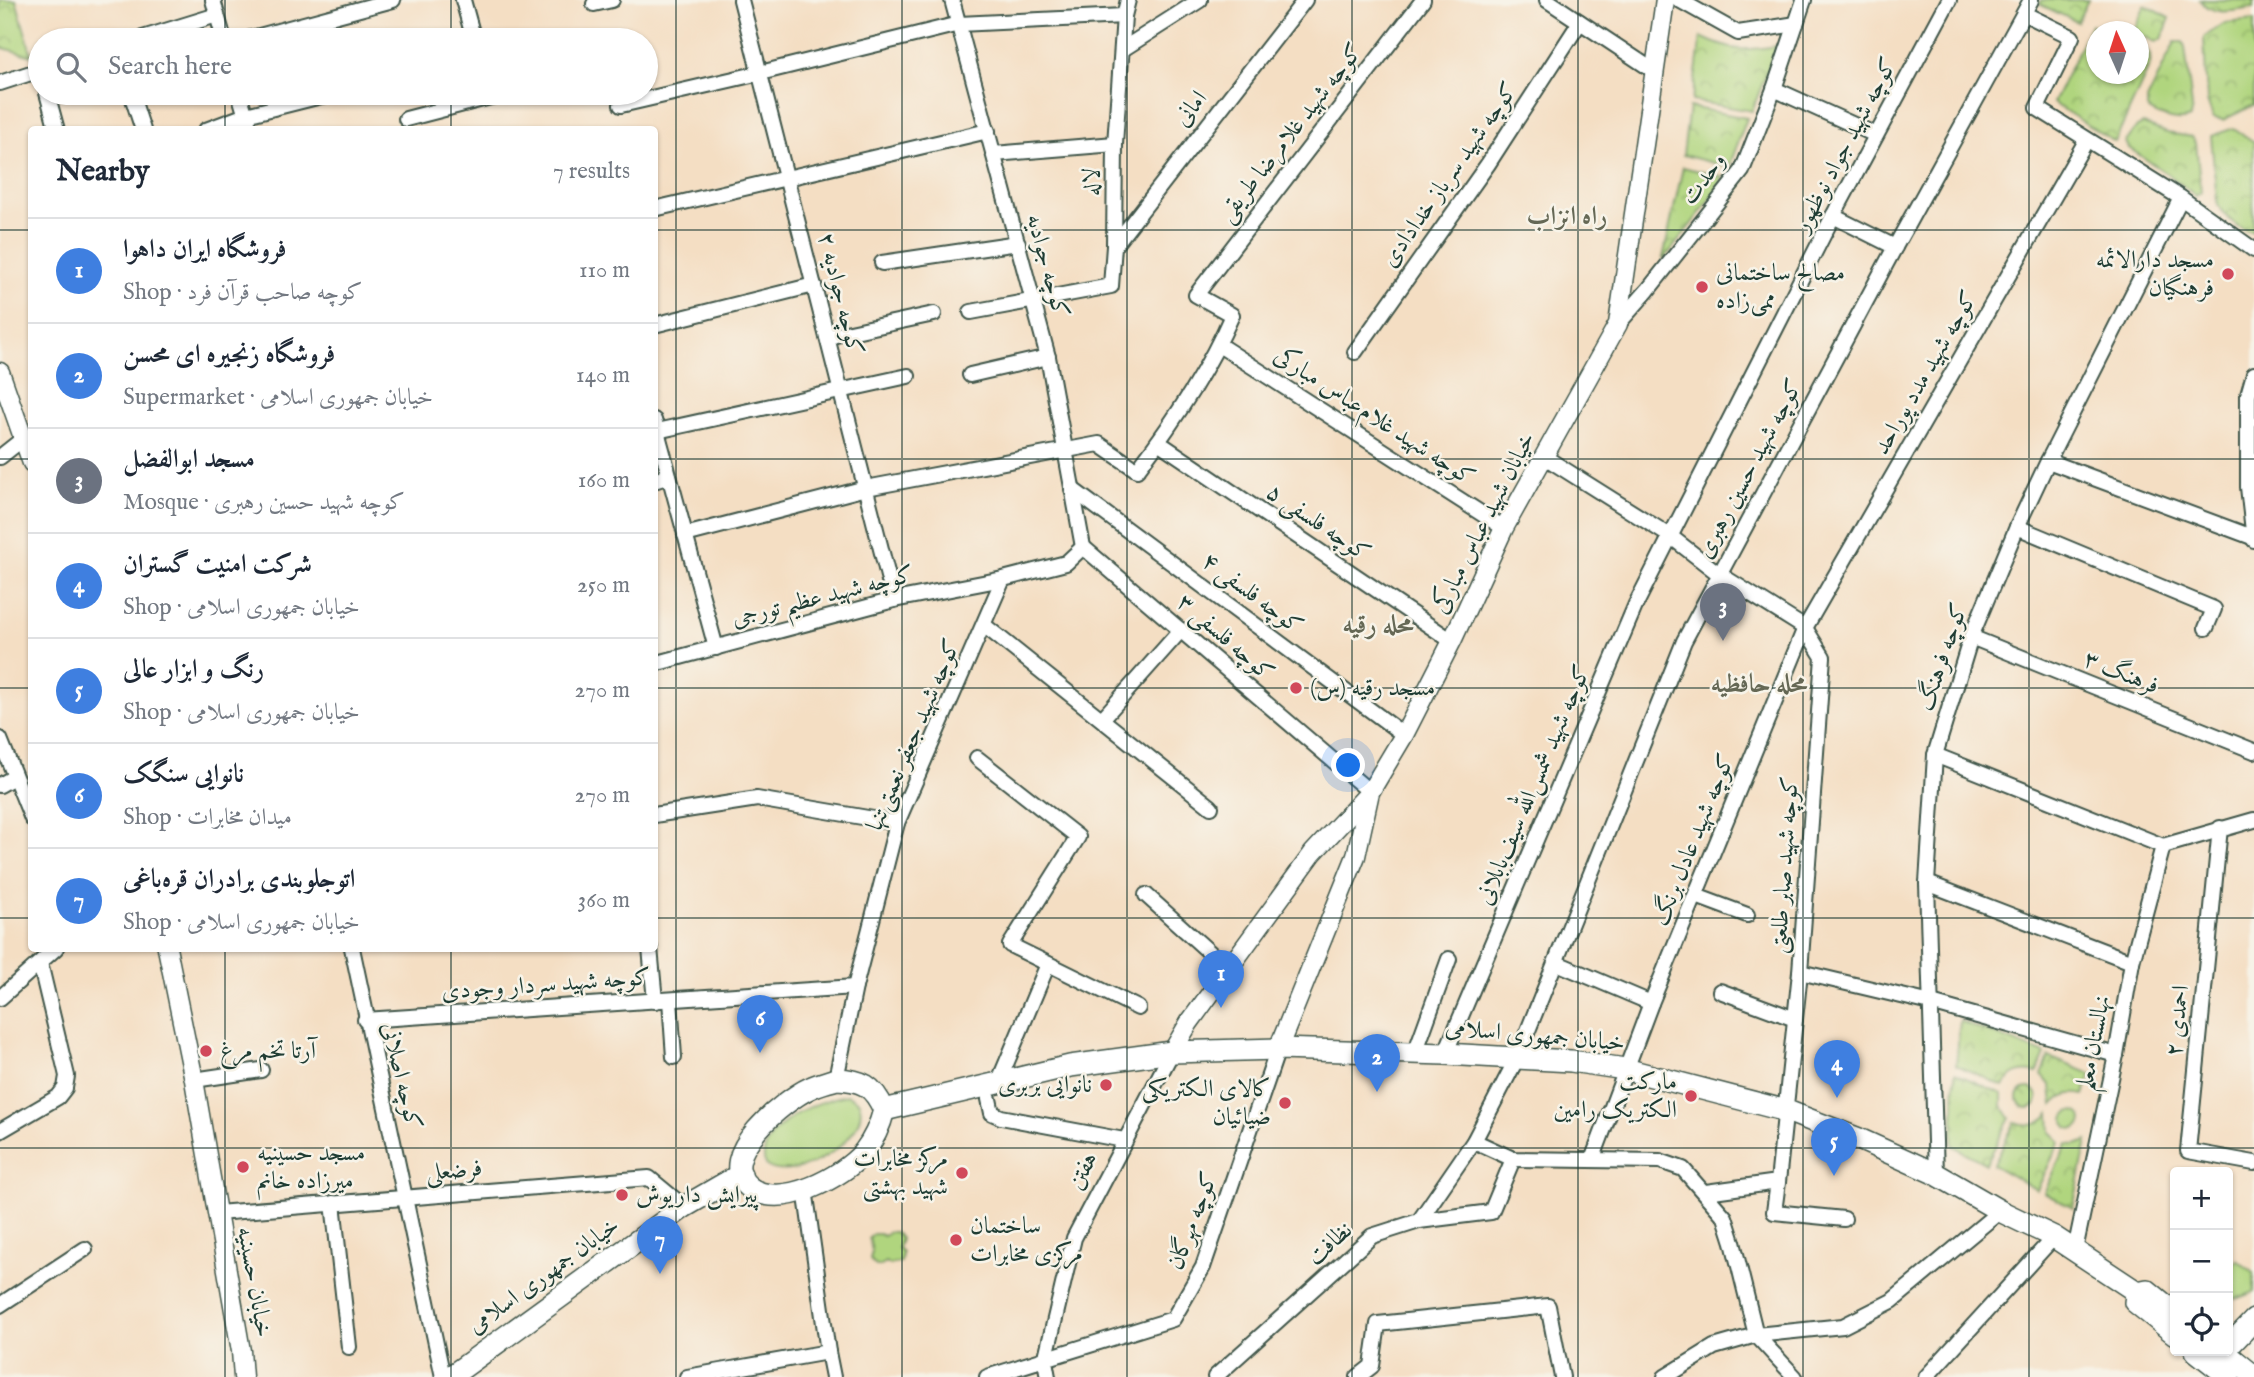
<!DOCTYPE html>
<html lang="en">
<head>
<meta charset="utf-8">
<style>
  :root { --surface:#fff; --page:#f2f2f3; --text:#1f2937; --muted:#747a83; --line:#e0e1e3; --accent:#d1495b }
  body { margin:0; font-family:"IM FELL English",Amiri,serif; background:var(--page); color:var(--text) }
  .controls { position:absolute; right:21px; bottom:21px; display:grid; overflow:hidden; border-radius:7px; box-shadow:0 2px 5px #0004 }
  .controls button { width:63px; height:63px; display:grid; place-items:center; padding:0; border:0; border-bottom:2px solid var(--line); background:var(--surface); color:var(--text); font:35px sans-serif }
  .compass { position:absolute; left:2086px; top:21px; width:63px; height:63px; border-radius:50%; background:var(--surface); box-shadow:0 2px 5px #0004; rotate:357deg }
  .you { position:absolute; left:1349px; top:766px; width:24px; height:24px; margin:-18px; border:5px solid #fff; border-radius:50%; background:#1a73e8; box-shadow:0 0 0 10px #1a73e833 }
  .badge { display:grid; place-items:center; width:46px; height:46px; border-radius:50%; background:var(--accent); color:#fff; font-size:23px; font-weight:700 }
  .pin { position:absolute; translate:-50% -58px; filter:drop-shadow(0 2px 4px #0008) }
  .pin::after { content:''; position:absolute; top:37px; width:24px; height:21px; background:inherit; clip-path:polygon(0 0,100% 0,50% 100%) }
  .list { margin:0; padding:0; list-style:none }
  h2 { display:flex; justify-content:space-between; align-items:center; height:91px; margin:0; padding:0 28px; font-size:30px }
  h2 small { font-size:23px; font-weight:400; color:var(--muted) }
  .list li { display:grid; grid-template-columns:46px 1fr auto; gap:21px; align-items:center; box-sizing:border-box; height:105px; padding:0 28px; border-top:2px solid var(--line) }
  .list b { display:block; font-size:26px; white-space:nowrap }
  .list p { margin:0; font-size:23px; white-space:nowrap; color:var(--muted) }
  .list em { font-size:23px; font-style:normal; color:var(--muted) }
  .icon { flex:none; width:38px; height:38px; fill:none; stroke:currentColor; stroke-width:2; stroke-linecap:round; stroke-linejoin:round }
  .map { position:relative; flex:none; width:2254px; height:1377px; overflow:hidden }
  .search { position:absolute; background:var(--surface); box-shadow:0 2px 5px #0004; left:28px; top:28px; width:630px; height:77px; display:flex; align-items:center; gap:18px; box-sizing:border-box; padding:0 24px; border-radius:38px; color:var(--muted); font-size:26px }
  .panel { position:absolute; background:var(--surface); box-shadow:0 2px 5px #0004; left:28px; top:126px; width:630px; height:826px; border-radius:7px }
  .map>svg:first-child { display:block }
  .green { fill:#b0d57e; stroke:#688959; stroke-width:2 }
  .park { fill:url(#park-crowns); stroke:#688959; stroke-width:2 }
  .lines { fill:none; stroke-linecap:round; stroke-linejoin:round }
  .minor-casing { stroke:#3f5549; stroke-width:18 }
  .tertiary-casing { stroke:#3f5549; stroke-width:21 }
  .secondary-casing { stroke:#3f5549; stroke-width:24 }
  .minor { stroke:#fff; stroke-width:14 }
  .tertiary { stroke:#fff; stroke-width:18 }
  .secondary { stroke:#fff; stroke-width:21 }
  .grid { fill:none; stroke:#1f3d34; stroke-width:2; stroke-opacity:0.55 }
  .poi-dot { fill:#d1495b; stroke:#f7f3e8; stroke-width:2.5 }
  .labels { text-anchor:middle; dominant-baseline:central; stroke-width:5; stroke-linejoin:round; paint-order:stroke }
  .street-label { font-size:24px; fill:#1f3d34; stroke:#f7f3e8 }
  .poi-label { font-size:24px; fill:#1f3d34; stroke:#f7f3e8; text-anchor:start }
  .neighbourhood-label { font-size:26px; font-weight:bold; fill:#656855; stroke:#f7f3e8 }
</style>
</head>
<body>
<div class="map">
<svg width="2254" height="1377" viewBox="0 0 2254 1377">
  <defs>
    <pattern id="park-crowns" width="20" height="18" patternUnits="userSpaceOnUse" patternTransform="scale(1.75)"><rect width="20" height="18" fill="#b0d57e"/><path d="M2 6a3 3 0 1 1 6 0M12 15a3 3 0 1 1 6 0" fill="none" stroke="#8fae68"/></pattern>
  </defs>
  <rect width="100%" height="100%" fill="#f7f3e8"/>
  <filter id="ink" filterUnits="userSpaceOnUse"><feTurbulence type="fractalNoise" baseFrequency=".0143" numOctaves="2"/><feDisplacementMap in="SourceGraphic" scale="14" xChannelSelector="R" yChannelSelector="G"/><feConvolveMatrix kernelMatrix="1 2 1 2 8 2 1 2 1" color-interpolation-filters="sRGB"/></filter>
  <filter id="wash" filterUnits="userSpaceOnUse"><feTurbulence type="fractalNoise" baseFrequency=".00686" numOctaves="4" result="noise"/><feDisplacementMap in="SourceGraphic" scale="28" xChannelSelector="R" yChannelSelector="G"/><feGaussianBlur stdDeviation="1.57" result="paint"/><feColorMatrix in="noise" values="0 0 0 0 0 0 0 0 0 0 0 0 0 0 0 0 0 1.4 0 .05"/><feComposite in="paint" operator="in"/></filter>
  <g filter="url(#wash)">
    <rect width="100%" height="100%" fill="#f4dec3"/>
    <g class="green">
      <path d="M848 1095 859 1102C873 1138 793 1187 765 1165 755 1128 818 1099 848 1095Z"/>
      <path d="M889 1232H896L901 1239 898 1248 902 1252 901 1262 890 1265 886 1262 881 1266H876L870 1260 872 1251 869 1238 873 1234H879L884 1236Z"/>
      <path d="M2237 1260 2254 1273V1292L2236 1299H2228V1268Z"/>
    </g>
    <g class="park">
      <path d="M0 0H16L32 56 0 47Z"/>
      <path d="M2041 0H2088L2077 22 2039 4Z"/>
      <path d="M2200 0H2254V8C2235 10 2213 18 2200 0Z"/>
      <path d="M2145 5 2170 18 2162 39 2155 42 2139 34 2138 32 2134 31Z"/>
      <path d="M2254 20V105L2223 120 2213 118 2207 101 2204 37 2225 23Z"/>
      <path d="M2091 25 2107 31 2096 32V74H2138L2139 44C2149 48 2151 54 2150 65L2115 142 2053 103Z"/>
      <path d="M1701 37C1732 52 1743 51 1777 46L1752 111 1692 101Z"/>
      <path d="M2175 42H2183L2185 47 2192 107 2190 118C2177 124 2158 116 2147 109V100Z"/>
      <path d="M1689 107 1747 118 1729 167 1683 155Z"/>
      <path d="M2143 124 2167 133 2192 137 2196 143 2201 192 2196 196 2168 174 2129 148 2126 142 2137 127Z"/>
      <path d="M2234 128 2254 142 2253 232C2239 230 2220 214 2217 201L2211 136Z"/>
      <path d="M1683 167 1723 177 1713 196 1665 258H1663Z"/>
      <path d="M1960 1021 2045 1054 2037 1073C2021 1069 2012 1073 2003 1086L1956 1065Z"/>
      <path d="M2049 1057 2091 1074 2084 1095C2070 1092 2063 1094 2053 1105L2051 1086 2042 1075Z"/>
      <path d="M1955 1073 2002 1094V1106L2010 1118 1986 1164 1953 1146Z"/>
      <circle cx="2028" cy="1098" r="10"/>
      <circle cx="2073" cy="1120" r="9"/>
      <path d="M2050 1113 2051 1132 2060 1141 2037 1190 1993 1165 2015 1122C2031 1127 2039 1126 2050 1113Z"/>
      <path d="M2087 1141 2073 1208 2044 1193 2067 1144 2076 1145Z"/>
    </g>
  </g>
  <g filter="url(#ink)">
    <g class="lines">
      <g class="minor-casing">
        <g id="minor">
          <path d="M213 0 224 40"/>
          <path d="M463 0 474 40"/>
          <path d="M741 0 894 600"/>
          <path d="M952 0 1048 357 1083 547"/>
          <path d="M1547 0 1654 71"/>
          <path d="M1679 0 1738 33 1796 24"/>
          <path d="M594 4 612 0"/>
          <path d="M2025 14 2072 37 2037 108 2181 198 2254 250"/>
          <path d="M136 40 217 15"/>
          <path d="M244 40 393 0"/>
          <path d="M1123 49 1200 0"/>
          <path d="M0 83 40 70"/>
          <path d="M1774 89 1876 135"/>
          <path d="M47 93 57 130"/>
          <path d="M131 93 143 130"/>
          <path d="M239 93 250 130"/>
          <path d="M621 105 760 73 959 24 1124 16"/>
          <path d="M406 119 506 93"/>
          <path d="M206 130 246 115 333 93"/>
          <path d="M994 154 1115 144"/>
          <path d="M654 209 988 131"/>
          <path d="M1833 216 1895 247"/>
          <path d="M1114 246 1305 0"/>
          <path d="M882 263 1018 243"/>
          <path d="M971 312 1111 286 1114 246 1115 144 1124 16 1128 0"/>
          <path d="M1618 324 1648 290 1742 171 1774 89 1804 0"/>
          <path d="M654 325 814 285"/>
          <path d="M827 337 934 314"/>
          <path d="M1219 345 1504 528"/>
          <path d="M1355 352 1488 164 1580 22"/>
          <path d="M2254 374 2248 395V487L2254 540"/>
          <path d="M970 375 1048 357"/>
          <path d="M654 420 716 648"/>
          <path d="M657 431 908 376"/>
          <path d="M1158 442 1452 641"/>
          <path d="M1543 456 1670 536 1719 574 1805 628 1823 657 1800 972 1778 1182 1706 1192"/>
          <path d="M0 457 24 438"/>
          <path d="M2048 461 2252 537"/>
          <path d="M654 481 669 476"/>
          <path d="M1072 489 1404 735"/>
          <path d="M2017 527 2214 609 2206 628"/>
          <path d="M685 535 866 488 1099 444 1137 470C1173 423 1208 370 1232 315L1196 295 1423 0"/>
          <path d="M1083 547 1370 792"/>
          <path d="M985 626 1211 807"/>
          <path d="M1971 637 2254 751"/>
          <path d="M654 664 894 600 1003 579 1066 563 1083 547"/>
          <path d="M1102 719 1181 630"/>
          <path d="M0 739 32 819"/>
          <path d="M1935 755 2163 846"/>
          <path d="M977 758 1078 837 1010 945 1138 1008"/>
          <path d="M0 785 14 777"/>
          <path d="M654 815 757 799 897 823"/>
          <path d="M2220 828 2188 1151 2254 1163"/>
          <path d="M2163 846 2254 820"/>
          <path d="M1927 883 2132 962"/>
          <path d="M1146 895 1228 969"/>
          <path d="M1696 896 1747 915"/>
          <path d="M352 948 443 1377"/>
          <path d="M650 948 655 1001"/>
          <path d="M1557 963 1651 1003"/>
          <path d="M1800 972 1931 1003 2116 1055"/>
          <path d="M1720 991 1795 1019"/>
          <path d="M0 998 56 948"/>
          <path d="M670 1000 674 1057"/>
          <path d="M365 1020 855 987"/>
          <path d="M1415 1053 1449 959"/>
          <path d="M1445 1054 1636 604 1833 216 1949 0"/>
          <path d="M836 1079 855 987 897 823 1003 579"/>
          <path d="M194 1080 261 1070"/>
          <path d="M998 1083 1048 964"/>
          <path d="M989 1099 992 1113 1001 1117 1124 1140"/>
          <path d="M0 1131 58 1097 65 1088 67 1076 40 963"/>
          <path d="M1474 1141 1513 1159 1660 1161 1683 1169 1725 1217 1733 1242 1756 1335 1795 1377"/>
          <path d="M1592 1160 1651 1003 1805 628 2086 141"/>
          <path d="M1936 1174 1927 883 1935 755 1971 637 2017 527 2048 461 2181 198"/>
          <path d="M1778 1182 1774 1212 1844 1219"/>
          <path d="M805 1189 828 1352 833 1377"/>
          <path d="M333 1203 349 1347"/>
          <path d="M217 1213 649 1178 684 1207"/>
          <path d="M1419 1221 1474 1141 1517 1058 1684 641 1895 247 2031 0"/>
          <path d="M2075 1250 2116 1055 2132 962 2163 846"/>
          <path d="M0 1305 85 1249"/>
          <path d="M687 1377 828 1352"/>
          <path d="M987 1377 1173 1319 1203 1267 1278 1049"/>
          <path d="M1048 1377 1045 1361 1074 1238 1172 1052"/>
          <path d="M1215 1377 1372 1236 1419 1221 1491 1212 1513 1159"/>
          <path d="M1358 1377 1372 1366 1378 1324 1548 1306 1562 1377"/>
          <path d="M1665 1377 1714 1347 1756 1335 1843 1326 1892 1301 2000 1211"/>
          <path d="M1926 1377 2054 1237"/>
        </g>
      </g>
      <g class="tertiary-casing">
        <g id="tertiary">
          <path d="M0 372 32 463"/>
          <path d="M167 948 194 1080 241 1351 243 1377"/>
          <path d="M1278 1049 1356 856 1370 792 1404 735 1452 641 1504 528 1618 324 1665 0"/>
          <path d="M1172 1052 1189 1023 1313 853 1370 792"/>
        </g>
      </g>
      <g class="secondary-casing">
        <g id="secondary">
          <path d="M836 1079C862 1080 873 1085 884 1110 880 1126 874 1139 864 1152 843 1177 780 1211 749 1187 712 1157 786 1099 810 1088 818 1084 827 1082 836 1079Z"/>
          <path d="M884 1110 1070 1066 1172 1052 1278 1049 1445 1054 1571 1061 1625 1069 1787 1111 1859 1139 1936 1174 2000 1211 2054 1237 2137 1292 2147 1290 2175 1313"/>
          <path d="M2137 1292 2135 1302 2175 1334"/>
          <path d="M2228 1347 2254 1320"/>
          <path d="M2196 1351 2229 1377"/>
          <path d="M2223 1351 2254 1376"/>
          <path d="M450 1377 684 1207 741 1174"/>
        </g>
      </g>
      <use href="#minor" class="minor"/>
      <use href="#tertiary" class="tertiary"/>
      <use href="#secondary" class="secondary"/>
    </g>
  </g>
  <path class="grid" d="M225 0V40M451 0V40M676 0V1377M902 0V1377M1127 0V1377M1352 0V1377M1578 0V1377M1803 0V1377M2029 0V1377M225 93V130M451 93V130M0 230H32M654 230H2254M0 459H32M654 459H2254M0 688H32M654 688H2254M0 918H32M654 918H2254M225 948V1377M451 948V1377M0 1148H2254"/>
  <g class="poi-dot">
    <circle cx="2228" cy="274" r="7"/>
    <circle cx="1702" cy="287" r="7"/>
    <circle cx="1296" cy="688" r="7"/>
    <circle cx="206" cy="1051" r="7"/>
    <circle cx="1106" cy="1085" r="7"/>
    <circle cx="1691" cy="1096" r="7"/>
    <circle cx="1285" cy="1103" r="7"/>
    <circle cx="243" cy="1167" r="7"/>
    <circle cx="962" cy="1173" r="7"/>
    <circle cx="622" cy="1195" r="7"/>
    <circle cx="956" cy="1240" r="7"/>
  </g>
  <g class="labels">
    <g class="street-label">
      <text transform="translate(1191 109) rotate(-52)">امانی</text>
      <text transform="translate(1291 133) rotate(-52)">کوچه شهید غلامرضا طریقی</text>
      <text transform="translate(1846 145) rotate(-62)">کوچه شهید جواد نوظهور</text>
      <text transform="translate(1450 175) rotate(-55)">کوچه شهید سرباز خدادادی</text>
      <text transform="translate(1704 179) rotate(-54)">وحدت</text>
      <text transform="translate(1092 182) rotate(-90)">لاله</text>
      <text transform="translate(1047 266) rotate(75)">کوچه جوادیه</text>
      <text transform="translate(840 294) rotate(76)">کوچه جوادیه ۲</text>
      <text transform="translate(1926 373) rotate(-60)">کوچه شهید مدد پوراحد</text>
      <text transform="translate(1374 417) rotate(33)">کوچه شهید غلام‌عباس مبارکی</text>
      <text transform="translate(1750 469) rotate(-62)">کوچه شهید حسین رهبری</text>
      <text transform="translate(1318 523) rotate(34)">کوچه فلسفی ۵</text>
      <text transform="translate(1484 523) rotate(-63)">خیابان شهید عباس مبارکی</text>
      <text transform="translate(1252 594) rotate(37)">کوچه فلسفی ۴</text>
      <text transform="translate(823 597) rotate(-14)">کوچه شهید عظیم تورجی</text>
      <text transform="translate(1225 638) rotate(41)">کوچه فلسفی ۳</text>
      <text transform="translate(1943 657) rotate(-71)">کوچه فرهنگ</text>
      <text transform="translate(2121 673) rotate(22)">فرهنگ ۳</text>
      <text transform="translate(914 735) rotate(-67)">کوچه شهید جعفر نعمتی‌تنها</text>
      <text transform="translate(1534 785) rotate(-67)">کوچه شهید شمس‌الله سیف‌بابلانی</text>
      <text transform="translate(1694 840) rotate(-68)">کوچه شهید عادل برنگ</text>
      <text transform="translate(1785 865) rotate(-86)">کوچه شهید صابر طلعتی</text>
      <text transform="translate(546 985) rotate(-4)">کوچه شهید سردار وجودی</text>
      <text transform="translate(2178 1021) rotate(-84)">احمدی ۲</text>
      <text transform="translate(1535 1036) rotate(5)">خیابان جمهوری اسلامی</text>
      <text transform="translate(2094 1043) rotate(-79)">نهالستان معلم</text>
      <text transform="translate(401 1076) rotate(77)">کوچه اصلانی</text>
      <text transform="translate(454 1171) rotate(-5)">فرضعلی</text>
      <text transform="translate(1083 1171) rotate(-63)">هفتن</text>
      <text transform="translate(1193 1221) rotate(-69)">کوچه مهرگان</text>
      <text transform="translate(1330 1244) rotate(-42)">نظافت</text>
      <text transform="translate(544 1276) rotate(-36)">خیابان جمهوری اسلامی</text>
      <text transform="translate(254 1282) rotate(80)">خیابان حسینیه</text>
    </g>
    <g class="poi-label">
      <text x="2214" y="260" text-anchor="end">مسجد دارالائمه<tspan x="2214" dy="28">فرهنگیان</tspan></text>
      <text x="1716" y="273">مصالح ساختمانی<tspan x="1716" dy="28">ممی‌زاده</tspan></text>
      <text x="1310" y="688">مسجد رقیه (س)</text>
      <text x="220" y="1051">آرتا تخم مرغ</text>
      <text x="1677" y="1082" text-anchor="end">مارکت<tspan x="1677" dy="28">الکتریک رامین</tspan></text>
      <text x="1092" y="1085" text-anchor="end">نانوایی بربری</text>
      <text x="1271" y="1089" text-anchor="end">کالای الکتریکی<tspan x="1271" dy="28">ضیائیان</tspan></text>
      <text x="257" y="1153">مسجد حسینیه<tspan x="257" dy="28">میرزاده خانم</tspan></text>
      <text x="948" y="1159" text-anchor="end">مرکز مخابرات<tspan x="948" dy="28">شهید بهشتی</tspan></text>
      <text x="636" y="1195">پیرایش داریوش</text>
      <text x="970" y="1226">ساختمان<tspan x="970" dy="28">مرکزی مخابرات</tspan></text>
    </g>
    <g class="neighbourhood-label">
      <text x="1567" y="216">راه انزاب</text>
      <text x="1378" y="625">محله رقیه</text>
      <text x="1759" y="684">محله حافظیه</text>
    </g>
  </g>
</svg>
<div class="controls">
<button>+</button>
<button>−</button>
<button><svg class="icon" aria-label="locate" viewBox="0 0 24 24"><circle cx="12" cy="12" r="6"/><path d="M12 2v4M12 18v4M2 12h4M18 12h4"/></svg></button>
</div>
<svg class="compass" viewBox="-18 -18 36 36"><path d="M0-13l5 13h-10z" fill="#e53935"/><path d="M0 13l5-13h-10z" fill="#747a83"/></svg>
<div class="you"></div>
<div class="pin badge" style="left:1221px;top:1008px;background:#3f7fe0">1</div>
<div class="pin badge" style="left:1377px;top:1092px;background:#3f7fe0">2</div>
<div class="pin badge" style="left:1723px;top:641px;background:#6b7280">3</div>
<div class="pin badge" style="left:1837px;top:1098px;background:#3f7fe0">4</div>
<div class="pin badge" style="left:1834px;top:1176px;background:#3f7fe0">5</div>
<div class="pin badge" style="left:760px;top:1053px;background:#3f7fe0">6</div>
<div class="pin badge" style="left:660px;top:1274px;background:#3f7fe0">7</div>
<div class="search"><svg class="icon" aria-label="search" viewBox="0 0 24 24"><circle cx="10" cy="10" r="6"/><path d="M15 15l6 6"/></svg>Search here</div>
<section class="panel">
<h2>Nearby<small>7 results</small></h2>
<ul class="list">
<li><span class="badge" style="background:#3f7fe0">1</span><div><b>فروشگاه ایران داهوا</b><p>Shop · کوچه صاحب قرآن فرد</p></div><em>110 m</em></li>
<li><span class="badge" style="background:#3f7fe0">2</span><div><b>فروشگاه زنجیره ای محسن</b><p>Supermarket · خیابان جمهوری اسلامی</p></div><em>140 m</em></li>
<li><span class="badge" style="background:#6b7280">3</span><div><b>مسجد ابوالفضل</b><p>Mosque · کوچه شهید حسین رهبری</p></div><em>160 m</em></li>
<li><span class="badge" style="background:#3f7fe0">4</span><div><b>شرکت امنیت گستران</b><p>Shop · خیابان جمهوری اسلامی</p></div><em>250 m</em></li>
<li><span class="badge" style="background:#3f7fe0">5</span><div><b>رنگ و ابزار عالی</b><p>Shop · خیابان جمهوری اسلامی</p></div><em>270 m</em></li>
<li><span class="badge" style="background:#3f7fe0">6</span><div><b>نانوایی سنگک</b><p>Shop · میدان مخابرات</p></div><em>270 m</em></li>
<li><span class="badge" style="background:#3f7fe0">7</span><div><b>اتوجلوبندی برادران قره‌باغی</b><p>Shop · خیابان جمهوری اسلامی</p></div><em>360 m</em></li>
</ul>
</section>
</div>
</body>
</html>
